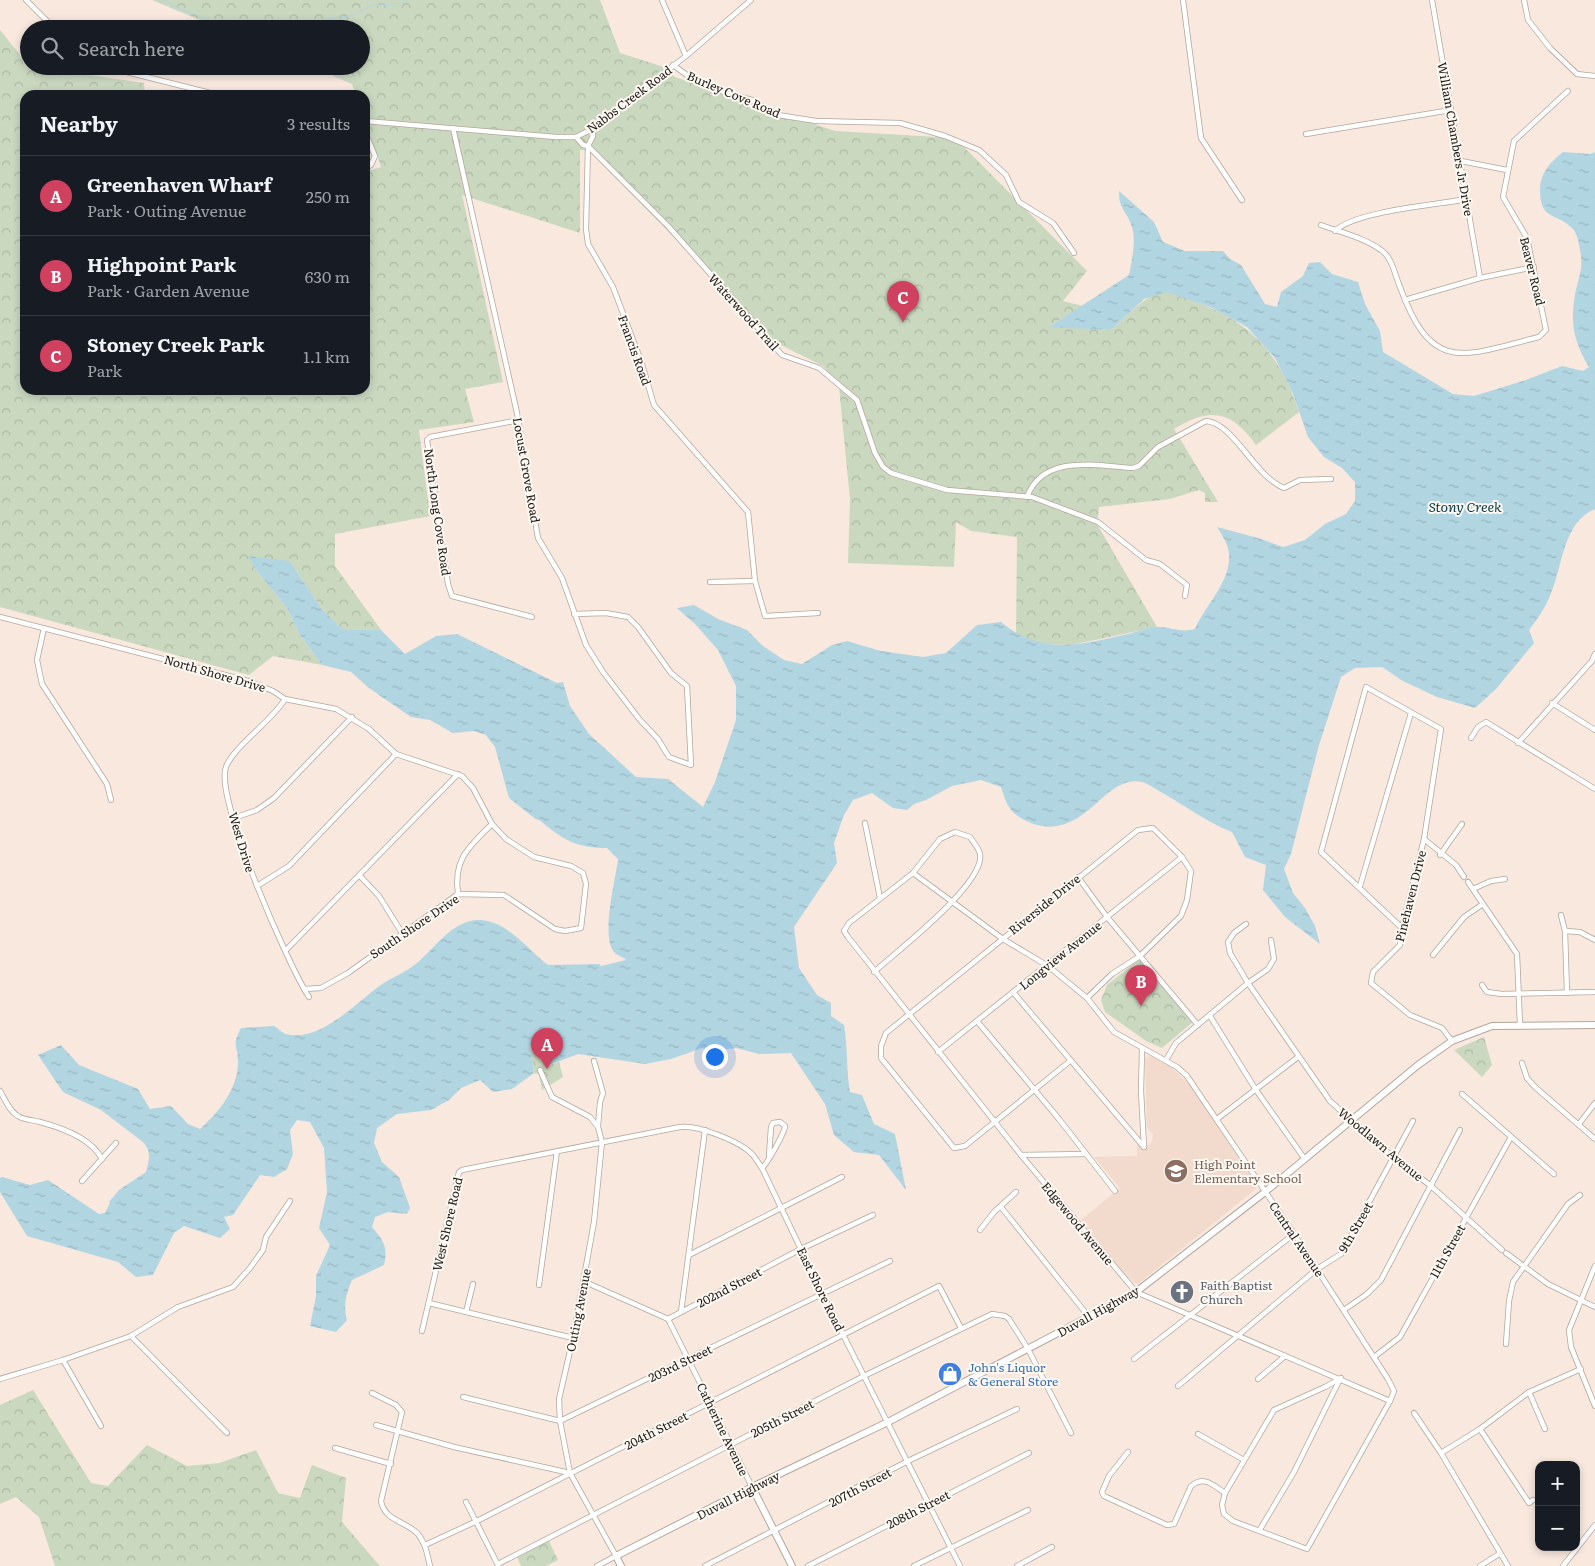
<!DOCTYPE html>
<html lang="en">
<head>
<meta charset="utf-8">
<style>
  :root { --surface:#171b24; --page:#20242c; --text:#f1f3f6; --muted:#9ea1a6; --line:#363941; --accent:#d0405f }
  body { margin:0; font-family:Literata,serif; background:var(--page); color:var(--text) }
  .controls { position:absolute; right:15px; bottom:15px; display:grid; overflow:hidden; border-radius:10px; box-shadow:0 2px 8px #0003 }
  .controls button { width:45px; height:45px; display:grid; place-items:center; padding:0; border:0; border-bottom:1px solid var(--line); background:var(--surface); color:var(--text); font:25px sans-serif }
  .you { position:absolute; left:714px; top:1056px; width:18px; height:18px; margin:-12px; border:4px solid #fff; border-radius:50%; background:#1a73e8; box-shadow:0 0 0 8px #1a73e833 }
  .badge { display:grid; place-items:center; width:32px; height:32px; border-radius:50%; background:var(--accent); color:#fff; font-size:16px; font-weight:700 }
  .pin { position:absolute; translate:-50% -41px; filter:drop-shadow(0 1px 2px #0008) }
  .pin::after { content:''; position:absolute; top:26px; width:18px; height:15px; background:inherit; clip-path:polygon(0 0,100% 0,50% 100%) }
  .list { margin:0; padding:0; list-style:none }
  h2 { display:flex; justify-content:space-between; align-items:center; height:65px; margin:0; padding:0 20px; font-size:21px }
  h2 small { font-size:16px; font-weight:400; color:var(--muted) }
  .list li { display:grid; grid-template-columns:32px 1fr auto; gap:15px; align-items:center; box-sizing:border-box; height:80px; padding:0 20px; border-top:1px solid var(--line) }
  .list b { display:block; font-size:19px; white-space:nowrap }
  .list p { margin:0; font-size:16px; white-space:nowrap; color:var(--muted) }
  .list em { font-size:16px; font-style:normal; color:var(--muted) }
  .icon { flex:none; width:28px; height:28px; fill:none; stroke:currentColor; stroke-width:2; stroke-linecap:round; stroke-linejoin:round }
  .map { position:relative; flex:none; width:1595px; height:1566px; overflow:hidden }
  .search { position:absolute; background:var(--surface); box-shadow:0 2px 8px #0003; left:20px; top:20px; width:350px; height:55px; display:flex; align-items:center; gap:12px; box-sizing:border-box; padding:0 18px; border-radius:28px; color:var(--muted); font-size:19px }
  .panel { position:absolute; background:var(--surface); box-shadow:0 2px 8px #0003; left:20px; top:90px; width:350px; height:305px; border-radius:15px }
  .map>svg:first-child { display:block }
  .built { fill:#f2dbcc }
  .forest { fill:url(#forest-crowns) }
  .water { fill:url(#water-ripples) }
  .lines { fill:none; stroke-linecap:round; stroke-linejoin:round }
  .stream { stroke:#b2d5e2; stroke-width:1 }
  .street-casing { stroke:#b4a69c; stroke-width:6 }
  .secondary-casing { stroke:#b4a69c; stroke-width:8 }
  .street { stroke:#fff; stroke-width:4.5 }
  .secondary { stroke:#fff; stroke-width:6 }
  .labels { text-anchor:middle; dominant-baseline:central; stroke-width:4; stroke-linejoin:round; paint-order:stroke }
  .street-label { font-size:12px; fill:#1e1915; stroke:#fef8f3 }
  .education-label { font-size:12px; fill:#785e54; stroke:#fef8f3; text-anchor:start }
  .worship-label { font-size:12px; fill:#5b616d; stroke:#fef8f3; text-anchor:start }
  .shop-label { font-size:12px; fill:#366cbe; stroke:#fef8f3; text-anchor:start }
  .water-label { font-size:14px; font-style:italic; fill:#053a48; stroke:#fef8f3 }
</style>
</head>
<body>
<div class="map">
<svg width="1595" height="1566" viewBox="0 0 1595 1566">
  <defs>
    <pattern id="forest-crowns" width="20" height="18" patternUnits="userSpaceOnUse" patternTransform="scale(1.25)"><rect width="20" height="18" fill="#cad8c0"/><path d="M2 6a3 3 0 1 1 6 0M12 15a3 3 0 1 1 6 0" fill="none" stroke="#adb9a4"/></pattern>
    <pattern id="water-ripples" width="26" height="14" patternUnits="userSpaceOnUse" patternTransform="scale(1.25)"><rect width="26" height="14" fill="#b2d5e2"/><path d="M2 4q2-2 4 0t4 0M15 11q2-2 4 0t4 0" fill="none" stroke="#99b6c1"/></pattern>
  </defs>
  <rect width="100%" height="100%" fill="#f8e8de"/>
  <path class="built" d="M1151 1056 1171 1067 1191 1086 1256 1185V1189L1138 1284 1135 1283 1125 1274 1081 1220 1120 1188 1094 1157 1137 1156V1144L1145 1147 1152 1142 1153 1134 1147 1128 1145 1059 1147 1057Z"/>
  <g class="forest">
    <path d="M152 0H600L620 53 664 67 675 77 835 131 955 138 1087 271 1063 301 1083 306 1050 326 1111 330C1126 318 1147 291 1167 292 1176 292 1188 299 1196 302 1253 323 1280 355 1299 412L1256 445C1231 410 1210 407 1174 429L1218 502H1205V493L1199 490 1170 499 1099 507 1098 518 1094 519 1157 627 1071 645 1039 644 1016 635 1017 537 971 531 956 522 954 567 848 563 850 499 839 387 823 366 761 335 714 278 589 151 580 150V233L462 195 503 382 465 389 474 422 419 430 430 516 335 534V566L381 630 342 629 321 608 290 561 257 571 287 608 300 635 322 665 273 656 249 675 0 607V30L29 66 144 83 145 95H25V390H365V172L381 167 365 121V95H356L352 84 310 66H361V29H221Z"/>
    <path d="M1141 958 1193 1022 1162 1048 1146 1041 1105 1012 1101 1000 1107 985Z"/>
    <path d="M1484 1037 1492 1065 1482 1077 1454 1050Z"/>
    <path d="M540 1041 549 1059 550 1065 559 1062 563 1077 542 1090 539 1074 534 1073 530 1046Z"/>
    <path d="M33 1390 91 1483 108 1486 147 1445 187 1466 219 1463 256 1450 278 1493 300 1498 312 1465 346 1478 342 1522 380 1566H55L39 1517 16 1497 0 1504V1405Z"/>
    <path d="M549 1541 558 1560 546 1566H521L517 1557Z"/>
  </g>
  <path class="water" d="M1563 152 1590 154 1595 152V509C1563 522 1563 565 1551 593 1546 607 1538 618 1529 630L1534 643 1496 689 1475 708 1437 697 1403 681 1382 667 1355 668 1341 677 1319 745 1291 854 1284 869 1293 893 1305 908 1315 926 1320 944 1285 917 1263 890 1266 865 1245 857 1232 832C1206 822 1183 804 1159 791 1154 788 1147 783 1142 782 1102 774 1086 843 1031 823 1011 815 1007 807 1001 787L981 780 952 786 926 800 914 804 907 810 893 808 872 793 853 800 844 815 834 843 837 863 794 927 799 968 817 995 831 1003V1016L844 1025C848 1048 846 1069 850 1092L862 1095 874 1124 895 1134 906 1190 879 1155 854 1152 834 1135 825 1104 791 1053 759 1054 736 1048 712 1051 702 1048 671 1059 645 1064 578 1054 549 1065V1059L540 1041 530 1046 534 1073 512 1089 493 1092 480 1080 461 1088 449 1100 431 1110 397 1114 377 1128 374 1143 382 1162 399 1177 410 1208 407 1214 388 1212 375 1217 372 1227C384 1241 388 1247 384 1265L352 1280C346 1294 343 1305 347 1320L336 1332 310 1326 316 1296V1276L330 1245 319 1228 327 1192 324 1148 310 1122 297 1120 290 1130 293 1154 287 1169 274 1177 260 1175 233 1215 224 1217 230 1229 220 1238 184 1226 174 1233 153 1275 136 1277 118 1262 27 1236 0 1192V1178L2 1177 30 1185 48 1180 99 1214 105 1213 110 1203 109 1202 119 1190 146 1172C149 1160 152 1152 143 1142L101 1110 63 1092 38 1055 61 1045 79 1065 138 1089 150 1109 171 1106 188 1124 200 1129C219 1112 238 1089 238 1062 238 1044 231 1047 241 1028L274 1026C278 1028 282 1033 286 1034 319 1043 355 1004 378 987 390 978 405 973 417 963 435 948 454 918 481 920 508 922 527 949 548 965L599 964 601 966 626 960C623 957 619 956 616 954 599 940 616 879 618 859L607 848C575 848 562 839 538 819L537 820 509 798 495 747 486 735 474 731 453 733 430 720 411 717 369 688 351 672 322 665 300 635 287 608 257 571 248 556 290 561 321 608 342 629 381 630 405 654 436 636 457 634 557 683 563 682 570 706 589 734 636 777 668 779 703 807 715 782 736 720V686L718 650 695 624 677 608 694 605 718 619 747 630 763 646 784 660 802 664 832 645 847 641 881 651 923 657 946 653 977 625 1001 622C1042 656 1080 645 1128 634 1137 632 1148 627 1158 627 1172 627 1180 633 1195 629 1206 603 1235 579 1228 548 1226 541 1221 533 1217 527L1258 538 1283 547 1305 540 1325 524 1346 514 1355 501V482L1342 468 1324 457 1308 437 1293 394 1275 358 1247 327 1210 307 1167 292 1144 299 1111 330 1049 327 1129 275C1132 260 1137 239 1131 224 1125 209 1119 209 1119 191L1154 222 1163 242 1185 251H1223L1230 259 1241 265 1265 304 1277 307 1281 292 1303 276 1309 263 1320 262 1332 274 1358 282 1365 304 1380 331 1383 352 1453 394 1474 396 1526 380 1562 366 1583 371 1589 367C1574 342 1570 324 1575 295 1578 278 1584 269 1580 250 1579 244 1577 233 1573 229 1556 211 1540 222 1540 189 1541 171 1551 162 1563 152Z"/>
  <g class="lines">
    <g class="stream">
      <path d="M163 0C184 13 209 17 231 29"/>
      <path d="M304 29 328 19 355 15 369 6 402 3 408 0"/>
    </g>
    <g class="street-casing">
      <g id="street">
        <path d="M26 0 55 29"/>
        <path d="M662 0 686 56"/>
        <path d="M1183 0 1201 138 1242 200"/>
        <path d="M1432 0 1480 278"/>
        <path d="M1524 0 1528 20 1550 48 1577 74 1595 76"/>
        <path d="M673 65 691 78 726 93 752 100 778 115 816 121 900 123 945 136 979 150 1006 175 1019 202 1053 223 1074 253"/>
        <path d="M103 66 218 95"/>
        <path d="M365 121 556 137H576L592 129 686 56 751 0"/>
        <path d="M453 128 517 413 538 538 562 578 586 645 603 672 640 720 658 739 669 757 691 765 687 686 671 673 638 627 628 617 606 613 574 614"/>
        <path d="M592 129 593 136 588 146 668 226 782 355 819 368 857 400 875 453 883 467 891 473 947 490 1032 497 1098 522 1146 560 1160 564 1187 585 1185 596"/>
        <path d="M365 132 375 156 371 165 365 168"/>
        <path d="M1306 134 1451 110"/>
        <path d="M576 137 583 145 588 146 586 229 588 244 613 287 641 361 654 405 748 512 755 581 765 616 818 613"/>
        <path d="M1461 161 1507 170"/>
        <path d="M1321 225C1340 232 1365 238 1381 250 1392 257 1395 275 1400 287 1432 375 1463 356 1539 337L1546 330 1527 238 1503 197 1514 141 1568 91"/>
        <path d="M1335 231C1355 211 1437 205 1467 199"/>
        <path d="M1405 300 1480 278 1534 267"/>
        <path d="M519 420 430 437 427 440 448 584 452 596 532 617"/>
        <path d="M1027 497C1043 453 1098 466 1133 468L1139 466 1158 447 1206 421C1234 423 1254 476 1284 488L1300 480 1331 479"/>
        <path d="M710 582 755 581"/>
        <path d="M0 617 248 681 273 691 285 699 336 709 369 729 396 754 462 776 473 788 492 824 506 839 534 857 571 866 583 873 586 884 581 928 565 931 555 929 504 895 458 894 348 973 321 988 304 989"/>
        <path d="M44 628 37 660 42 684 107 784 111 800"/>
        <path d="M285 699C272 721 233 747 226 767 214 797 289 967 309 997"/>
        <path d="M1552 703 1595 730"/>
        <path d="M1471 738 1478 727 1486 722 1595 789"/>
        <path d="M1518 743 1592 661 1595 654"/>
        <path d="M234 818 257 810 274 798 352 717"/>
        <path d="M865 823 880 898"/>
        <path d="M1424 839 1456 865 1464 877"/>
        <path d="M1440 855 1462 824"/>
        <path d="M913 873 1003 939 1048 966 1087 998 1114 1032 1177 1067 1187 1076 1294 1234 1388 1379 1394 1391 1390 1401 1307 1549 1233 1521 1224 1514 1222 1505 1225 1493 1274 1410 1325 1387 1341 1378"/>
        <path d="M360 876 379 896 402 933"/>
        <path d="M1078 877 1107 917 1198 1025"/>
        <path d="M1468 882 1517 954 1520 1025"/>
        <path d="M257 886 289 866 396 754"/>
        <path d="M1360 886 1411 713"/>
        <path d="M1473 889 1491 881 1505 879"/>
        <path d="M458 894C453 859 469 847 492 824"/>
        <path d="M1561 915 1565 931 1567 993"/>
        <path d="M1246 924 1234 933 1228 942 1230 953 1248 983 1330 1101 1393 1157 1431 1186 1502 1250"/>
        <path d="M1402 928 1321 852 1366 687 1441 729 1424 839 1402 928 1400 945 1373 972 1371 983 1410 1015 1442 1028 1452 1041"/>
        <path d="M1565 931 1580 932 1595 940"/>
        <path d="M286 950 458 774"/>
        <path d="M1433 955 1464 917 1483 904"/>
        <path d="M874 972C896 952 986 883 980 854 979 848 973 842 970 837L955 832 940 839 913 873 849 923 844 931 848 937 1021 1155 1136 1292 1390 1401"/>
        <path d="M1482 985 1487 992 1502 994 1595 992"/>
        <path d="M1013 992 1144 1147"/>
        <path d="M1210 1016 1256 1090 1304 1158"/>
        <path d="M977 1021 1059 1119 1115 1191"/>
        <path d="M1142 1049 1141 1091 1144 1147"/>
        <path d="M938 1052 1182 857"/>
        <path d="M1166 1060 1176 1043 1248 983 1268 969 1274 959 1271 940"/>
        <path d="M594 1061 603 1093 600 1102 598 1126"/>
        <path d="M1070 1061 965 1146 954 1148 881 1058V1046L886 1033 1138 830 1153 828 1182 857 1191 871 1187 900 1181 916 1140 956 1112 974 1087 998"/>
        <path d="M1522 1063 1527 1078 1535 1087 1595 1139"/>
        <path d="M540 1070 552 1097 590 1117 598 1127 602 1142 594 1222 573 1338 559 1399 560 1421 570 1473 616 1556 597 1566"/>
        <path d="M0 1091C5 1099 9 1111 18 1116 24 1120 33 1120 40 1122 63 1128 91 1138 102 1159"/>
        <path d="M1462 1094 1554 1174"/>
        <path d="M1217 1119 1298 1057"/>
        <path d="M1579 1124 1595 1103"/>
        <path d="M1021 1155 1086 1154"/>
        <path d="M762 1168C767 1164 785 1132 785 1126L780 1122 773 1123 771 1127 769 1156"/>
        <path d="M82 1181 116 1143"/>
        <path d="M1001 1207 1089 1317"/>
        <path d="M980 1230 994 1212 1016 1192"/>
        <path d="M1506 1253 1548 1284 1595 1307"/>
        <path d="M689 1255 842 1177"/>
        <path d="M1595 1266 1569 1330 1571 1347 1595 1406"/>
        <path d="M583 1281 668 1319 801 1249 873 1215"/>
        <path d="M539 1285 557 1151"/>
        <path d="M429 1303 573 1338"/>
        <path d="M1344 1310 1367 1294 1381 1280 1460 1130"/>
        <path d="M466 1312 473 1284"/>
        <path d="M681 1312 705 1130"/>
        <path d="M668 1319 752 1487"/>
        <path d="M422 1331 459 1172 462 1170 680 1127C698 1125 740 1141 753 1155 756 1159 759 1164 762 1168L822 1293 960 1566"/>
        <path d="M131 1336 227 1433"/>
        <path d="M1506 1344 1509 1301 1513 1282 1568 1204 1580 1195"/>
        <path d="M1374 1357 1400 1337 1511 1137"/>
        <path d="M1134 1359 1294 1234"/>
        <path d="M63 1360 101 1426"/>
        <path d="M0 1379 63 1360 131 1336 178 1307 233 1287 250 1268 263 1250 266 1237 290 1201"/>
        <path d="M1258 1379 1285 1356"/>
        <path d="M1178 1386 1317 1269 1341 1254 1413 1121"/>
        <path d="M1529 1392 1545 1429"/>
        <path d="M372 1393 396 1405 402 1412 381 1501C384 1521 408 1522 418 1534 426 1544 427 1554 430 1566"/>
        <path d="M463 1397 560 1421 890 1261"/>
        <path d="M1414 1413 1441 1453 1508 1566"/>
        <path d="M376 1425 454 1447 570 1473"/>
        <path d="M1480 1429 1529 1503 1533 1500"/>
        <path d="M1198 1434 1244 1460"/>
        <path d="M335 1448 391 1464"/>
        <path d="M1128 1452 1109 1476 1102 1492 1104 1496 1167 1525 1174 1524 1191 1486C1204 1475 1213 1485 1225 1493"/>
        <path d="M1441 1453 1480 1429 1529 1392 1581 1369"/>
        <path d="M466 1502 498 1565"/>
        <path d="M1259 1531 1294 1472 1340 1379"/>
        <path d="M425 1545 477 1521 939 1286 961 1328"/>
        <path d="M498 1564 864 1376 992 1314 1005 1316 1009 1319 1028 1349 1071 1433"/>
        <path d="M705 1566 908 1461 1017 1409"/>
        <path d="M808 1566 1029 1453"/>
        <path d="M914 1566 1028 1510"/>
        <path d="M1017 1566 1052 1547"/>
        <path d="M1480 1566 1499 1554"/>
        <path d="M1563 1566 1595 1525"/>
      </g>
    </g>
    <g class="secondary-casing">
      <g id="secondary">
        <path d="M752 1487 792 1566"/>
        <path d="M621 1566 616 1556 752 1487 888 1422 1136 1292 1265 1192 1418 1065 1452 1041 1492 1026 1595 1025"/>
      </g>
    </g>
    <use href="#street" class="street"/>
    <use href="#secondary" class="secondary"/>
  </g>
  <defs>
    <g id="school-disc" transform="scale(1.25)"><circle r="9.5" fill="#8d6e63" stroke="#fef8f3"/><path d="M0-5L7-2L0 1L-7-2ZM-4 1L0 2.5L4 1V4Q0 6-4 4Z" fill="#fff"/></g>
    <g id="church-disc" transform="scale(1.25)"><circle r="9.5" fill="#6b7280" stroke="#fef8f3"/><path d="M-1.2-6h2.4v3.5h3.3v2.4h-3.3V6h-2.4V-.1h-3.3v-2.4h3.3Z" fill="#fff"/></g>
    <g id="shop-disc" transform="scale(1.25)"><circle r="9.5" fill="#3f7fe0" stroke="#fef8f3"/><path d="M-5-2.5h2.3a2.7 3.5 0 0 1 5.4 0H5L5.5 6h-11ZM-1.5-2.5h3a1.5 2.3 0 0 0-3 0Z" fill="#fff"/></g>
  </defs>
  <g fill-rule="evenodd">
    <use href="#school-disc" x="1176" y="1171"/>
    <use href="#church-disc" x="1182" y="1292"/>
    <use href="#shop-disc" x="950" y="1374"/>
  </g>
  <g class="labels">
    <g class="street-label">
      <text transform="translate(734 94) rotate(23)">Burley Cove Road</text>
      <text transform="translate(629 99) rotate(-37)">Nabbs Creek Road</text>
      <text transform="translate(1456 139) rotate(80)">William Chambers Jr Drive</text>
      <text transform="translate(1533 271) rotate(76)">Beaver Road</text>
      <text transform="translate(744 312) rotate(48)">Waterwood Trail</text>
      <text transform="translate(635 350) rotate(70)">Francis Road</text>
      <text transform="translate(527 470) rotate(80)">Locust Grove Road</text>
      <text transform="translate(438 512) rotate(82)">North Long Cove Road</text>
      <text transform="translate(215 673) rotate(16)">North Shore Drive</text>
      <text transform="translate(242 842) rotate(73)">West Drive</text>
      <text transform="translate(1410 896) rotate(-76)">Pinehaven Drive</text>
      <text transform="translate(1044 904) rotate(-39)">Riverside Drive</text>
      <text transform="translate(414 926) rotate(-34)">South Shore Drive</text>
      <text transform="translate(1060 955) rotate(-39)">Longview Avenue</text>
      <text transform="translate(1381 1144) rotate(40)">Woodlawn Avenue</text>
      <text transform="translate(1078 1223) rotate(50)">Edgewood Avenue</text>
      <text transform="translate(447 1224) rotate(-77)">West Shore Road</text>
      <text transform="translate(1355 1227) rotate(-60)">9th Street</text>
      <text transform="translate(1297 1239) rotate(56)">Central Avenue</text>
      <text transform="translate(1447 1251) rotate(-61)">11th Street</text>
      <text transform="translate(729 1287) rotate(-28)">202nd Street</text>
      <text transform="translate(821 1289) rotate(64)">East Shore Road</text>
      <text transform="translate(578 1310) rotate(-79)">Outing Avenue</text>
      <text transform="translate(1098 1311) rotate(-29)">Duvall Highway</text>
      <text transform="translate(680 1363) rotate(-26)">203rd Street</text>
      <text transform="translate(782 1418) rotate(-27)">205th Street</text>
      <text transform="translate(723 1429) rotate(64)">Catherine Avenue</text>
      <text transform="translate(656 1430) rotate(-27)">204th Street</text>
      <text transform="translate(860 1487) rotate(-28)">207th Street</text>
      <text transform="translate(738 1495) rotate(-27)">Duvall Highway</text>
      <text transform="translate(918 1509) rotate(-27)">208th Street</text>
    </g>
    <g class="education-label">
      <text x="1194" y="1164">High Point<tspan x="1194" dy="14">Elementary School</tspan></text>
    </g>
    <g class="worship-label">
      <text x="1200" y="1285">Faith Baptist<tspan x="1200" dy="14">Church</tspan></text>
    </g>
    <g class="shop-label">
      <text x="968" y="1367">John's Liquor<tspan x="968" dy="14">&amp; General Store</tspan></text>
    </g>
    <g class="water-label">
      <text x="1465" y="506">Stony Creek</text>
    </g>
  </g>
</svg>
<div class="controls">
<button>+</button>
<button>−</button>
</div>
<div class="you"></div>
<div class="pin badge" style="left:547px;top:1069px">A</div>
<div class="pin badge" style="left:1141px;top:1006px">B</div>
<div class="pin badge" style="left:903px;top:322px">C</div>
<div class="search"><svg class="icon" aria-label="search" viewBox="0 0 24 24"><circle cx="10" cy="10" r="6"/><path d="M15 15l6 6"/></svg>Search here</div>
<section class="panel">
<h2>Nearby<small>3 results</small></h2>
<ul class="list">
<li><span class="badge">A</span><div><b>Greenhaven Wharf</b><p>Park · Outing Avenue</p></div><em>250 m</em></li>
<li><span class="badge">B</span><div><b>Highpoint Park</b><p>Park · Garden Avenue</p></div><em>630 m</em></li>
<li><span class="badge">C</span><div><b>Stoney Creek Park</b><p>Park</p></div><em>1.1 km</em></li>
</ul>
</section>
</div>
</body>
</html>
